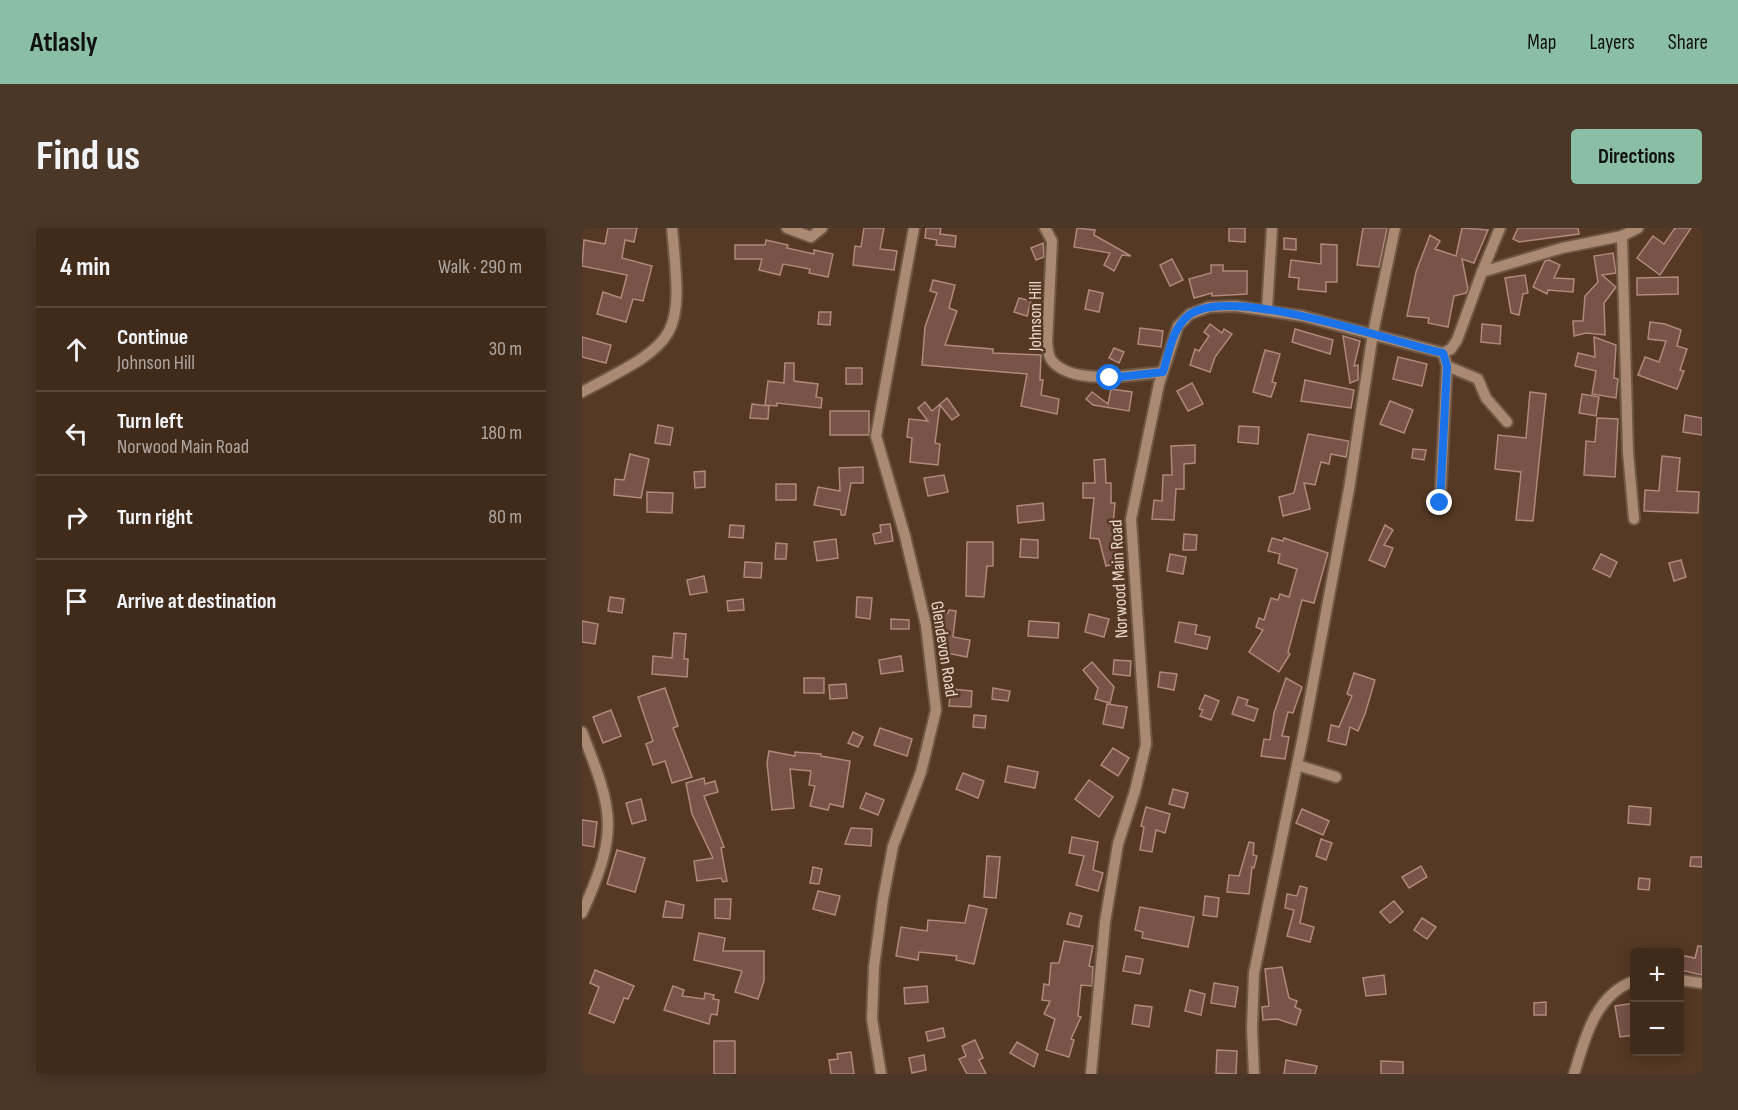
<!DOCTYPE html>
<html lang="en">
<head>
<meta charset="utf-8">
<style>
  :root { --surface:#402b1b; --page:#4b3728; --text:#f1f3f6; --muted:#aea7a3; --line:#59473a; --accent:#8abfa5 }
  body { margin:0; font-family:"Sofia Sans Condensed",sans-serif; background:var(--page); color:var(--text) }
  .controls { position:absolute; right:18px; bottom:18px; display:grid; overflow:hidden; border-radius:6px; box-shadow:0 3px 15px #0003 }
  .controls button { width:54px; height:54px; display:grid; place-items:center; padding:0; border:0; border-bottom:2px solid var(--line); background:var(--surface); color:var(--text); font:30px sans-serif }
  .stop { position:absolute; width:18px; height:18px; margin:-14px; border:4px solid #1a73e8; border-radius:50%; background:#fff }
  .stop.end { background:#1a73e8; border-color:#fff; box-shadow:0 2px 6px #0008 }
  .list { margin:0; padding:0; list-style:none }
  h2 { display:flex; justify-content:space-between; align-items:center; height:78px; margin:0; padding:0 24px; font-size:26px }
  h2 small { font-size:20px; font-weight:400; color:var(--muted) }
  .list li { display:grid; grid-template-columns:39px 1fr auto; gap:18px; align-items:center; box-sizing:border-box; height:84px; padding:0 24px; border-top:2px solid var(--line) }
  .list b { display:block; font-size:22px; white-space:nowrap }
  .list p { margin:0; font-size:20px; white-space:nowrap; color:var(--muted) }
  .list em { font-size:20px; font-style:normal; color:var(--muted) }
  .icon { flex:none; width:33px; height:33px; fill:none; stroke:currentColor; stroke-width:2; stroke-linecap:round; stroke-linejoin:round }
  .map { position:relative; flex:none; width:1120px; height:846px; overflow:hidden; border-radius:6px }
  header { display:flex; align-items:center; gap:36px; box-sizing:border-box; height:84px; padding:0 30px; background:var(--accent); color:#111 }
  header strong { font-size:28px }
  nav { display:flex; gap:33px; margin-inline-start:auto; font-size:21px }
  .intro { display:flex; align-items:center; justify-content:space-between; box-sizing:border-box; height:144px; padding:0 36px }
  h1 { margin:0; font-size:42px }
  .button { padding:15px 27px; border-radius:6px; background:var(--accent); color:#111; font-size:21px; font-weight:700 }
  main { display:flex; gap:36px; padding:0 36px }
  aside { flex:1; background:var(--surface); border-radius:6px; box-shadow:0 3px 15px #0003 }
  .map>svg:first-child { display:block }
  .building { fill:#775348; stroke:#b0887c; stroke-width:1.5 }
  .lines { fill:none; stroke-linecap:round; stroke-linejoin:round }
  .minor-casing { stroke:#6e5744; stroke-width:14 }
  .minor { stroke:#ab8a73; stroke-width:10 }
  .route { stroke:#1a73e8; stroke-width:8 }
  .labels { text-anchor:middle; dominant-baseline:central; stroke-width:5; stroke-linejoin:round; paint-order:stroke }
  .street-label { font-size:18px; fill:#e8d7ca; stroke:#553924 }
</style>
</head>
<body>
<header>
<strong>Atlasly</strong>
<nav><a>Map</a><a>Layers</a><a>Share</a></nav>
</header>
<div class="intro"><h1>Find us</h1><a class="button">Directions</a></div>
<main>
<aside>
<h2>4 min<small>Walk · 290 m</small></h2>
<ul class="list">
<li><svg class="icon" aria-label="ahead" viewBox="0 0 24 24"><path d="M12 20V5M6 11l6-6 6 6"/></svg><div><b>Continue</b><p>Johnson Hill</p></div><em>30 m</em></li>
<li><svg class="icon" aria-label="left" viewBox="0 0 24 24"><path d="M17 20v-9H6M10 6l-5 5 5 5"/></svg><div><b>Turn left</b><p>Norwood Main Road</p></div><em>180 m</em></li>
<li><svg class="icon" aria-label="right" viewBox="0 0 24 24"><path d="M7 20v-9h11M14 6l5 5-5 5"/></svg><div><b>Turn right</b></div><em>80 m</em></li>
<li><svg class="icon" aria-label="arrive" viewBox="0 0 24 24"><path d="M6 21V4h12l-3 4 3 4H6"/></svg><div><b>Arrive at destination</b></div></li>
</ul>
</aside>
<div class="map">
<svg width="1120" height="846" viewBox="0 0 1120 846">
  <rect width="100%" height="100%" fill="#553924"/>
  <g class="building">
    <path d="M26 0H55L52 14 43 12 40 30 70 38 61 73 51 71 44 94 15 86 21 64 39 70 45 47 0 38 2 12 23 16Z"/>
    <path d="M282 0H302L298 21 315 23 312 42 271 37 273 18 279 19Z"/>
    <path d="M344 0H359L358 6 374 8 373 19 354 17 355 12 343 10Z"/>
    <path d="M495 0 513 2 512 7 549 28 540 27 532 43 522 37 528 25 492 19Z"/>
    <path d="M647 0H663V14L647 13Z"/>
    <path d="M781 0H805L797 39 775 37Z"/>
    <path d="M880 0 906 2 892 35 880 31 886 61 884 65 872 68 866 99 846 95 847 90 825 88 834 44 848 7 858 13 853 21 874 28Z"/>
    <path d="M936 0H996L997 6 937 14 931 11Z"/>
    <path d="M1093 0H1109L1078 47 1055 30 1071 8 1082 16Z"/>
    <path d="M702 10 714 11V22L702 21Z"/>
    <path d="M184 12 206 17 205 20 232 26V22L251 26 246 49 227 45 228 41 201 36 198 47 177 42 180 31H153V17H183Z"/>
    <path d="M461 15 462 29 454 32 449 20Z"/>
    <path d="M739 16 755 17V54H744V64L716 61 717 50 707 49 709 32 739 36Z"/>
    <path d="M1031 25 1034 45 1020 47 1034 59 1022 75 1023 107 1004 105 992 108 991 93H1001L1003 68 1016 54 1012 28Z"/>
    <path d="M590 31 601 52 588 58 578 37Z"/>
    <path d="M967 32 978 37 972 50 992 51 991 64 966 62 965 66 951 59 963 33Z"/>
    <path d="M629 37H641V43H665V66L630 68V65L612 70 607 51 629 45Z"/>
    <path d="M943 47 946 65 941 66 937 87 929 85 923 50Z"/>
    <path d="M1096 49V66L1055 67V50Z"/>
    <path d="M351 52 373 57 367 80 375 83 363 117 411 121V125L459 127 458 152H461L459 167 477 171 475 186 439 178 445 146 340 137 343 99 355 65 348 63Z"/>
    <path d="M507 62 521 65 517 84 503 81Z"/>
    <path d="M437 70 449 73 445 88 432 84Z"/>
    <path d="M237 84H249L248 97 236 96Z"/>
    <path d="M1068 94 1083 96 1099 102 1095 118 1105 121 1098 142 1102 143 1095 161 1056 147 1063 129 1077 134 1084 113 1066 111Z"/>
    <path d="M628 96 640 105 642 101 650 106 633 129 628 144 608 137 613 121 617 123 627 108 622 104Z"/>
    <path d="M900 96 919 98 918 116 899 114Z"/>
    <path d="M558 100 581 103 579 119 556 116Z"/>
    <path d="M713 101 751 112 748 126 710 114Z"/>
    <path d="M761 108 778 113 772 138 776 137V152L768 155Z"/>
    <path d="M0 109 29 117 24 135 0 129Z"/>
    <path d="M1012 109 1034 117 1032 150 1036 151 1034 170 1010 166 1014 143 993 138 996 125 1013 129Z"/>
    <path d="M532 120 542 124 537 135 527 130Z"/>
    <path d="M683 122 698 126 690 154 694 155 689 169 671 164Z"/>
    <path d="M816 129 845 136 840 158 811 151Z"/>
    <path d="M203 135H212V153L236 156 234 169 240 170 239 180 195 175V178L183 177 186 153 202 155Z"/>
    <rect x="264" y="140" width="16" height="16"/>
    <path d="M723 152 772 162 769 180 719 173Z"/>
    <path d="M610 155 621 176 606 183 595 163Z"/>
    <path d="M529 161 550 164 547 183 511 177 504 171 510 164 526 176Z"/>
    <path d="M948 164 964 166 951 293 934 292 939 244 913 241 916 207 944 210Z"/>
    <path d="M1000 166 1017 169 1014 188 997 185Z"/>
    <path d="M365 170 377 187 370 192 358 177 353 215 358 216 356 237 328 234 330 210 325 209 327 191 346 193 336 180 343 174 350 183Z"/>
    <path d="M808 173 831 182 822 205 798 196Z"/>
    <path d="M170 176 187 178 186 191 168 190Z"/>
    <rect x="248" y="183" width="39" height="24"/>
    <path d="M1103 187 1120 190V207L1101 204Z"/>
    <path d="M1015 190 1036 191 1033 249 1002 247 1004 213 1013 214Z"/>
    <path d="M76 197 91 200 88 217 73 215Z"/>
    <path d="M657 198 677 199 676 216 656 214Z"/>
    <path d="M726 206 767 213 764 229 749 226 747 236 739 234 733 257 722 255 728 281 701 288 697 269 712 265Z"/>
    <path d="M613 217V235L602 236V261H594L592 292 570 291 572 272 580 273 581 247H590L589 218Z"/>
    <path d="M831 221 844 222 842 232 830 230Z"/>
    <path d="M48 226 67 231 59 270 32 267 33 251 42 252Z"/>
    <path d="M1080 228 1098 230 1095 263 1117 264 1116 285 1062 283 1063 262 1077 263Z"/>
    <path d="M523 231 524 255H529V275H533L530 310 536 335 524 338 517 311 508 310 512 270H501V255H513L512 232Z"/>
    <path d="M281 239V255H269L263 287H259V282L232 277 236 259 258 263 257 240Z"/>
    <path d="M123 243V259L113 260 112 244Z"/>
    <path d="M362 247 366 264 346 268 342 250Z"/>
    <rect x="194" y="256" width="20" height="16"/>
    <path d="M65 264 91 265 90 285 65 284Z"/>
    <path d="M461 275 462 292 436 295 435 278Z"/>
    <path d="M308 296 311 313 293 316 291 306 299 304 298 297Z"/>
    <path d="M148 297 162 298 161 310 147 309Z"/>
    <path d="M803 297 811 302 802 317 811 320 803 339 787 332Z"/>
    <path d="M602 306 615 307 614 322H601Z"/>
    <path d="M690 310 701 313 702 310 746 325 732 375 720 372 706 424 708 426 697 444 667 424 681 402 674 399 677 390 682 392 689 370 696 372 698 366 707 369 715 341 696 335 698 326 686 323Z"/>
    <path d="M254 311 256 330 235 333 232 314Z"/>
    <path d="M439 311 456 312V330L438 329Z"/>
    <path d="M385 314H411V338H405L402 369 384 368Z"/>
    <path d="M194 315 205 316 204 331H193Z"/>
    <path d="M588 326 604 329 601 346 585 343Z"/>
    <path d="M1019 326 1035 334 1028 349 1011 341Z"/>
    <path d="M1099 332 1104 349 1092 353 1087 335Z"/>
    <path d="M163 334 180 335 179 350 162 349Z"/>
    <path d="M122 348 125 364 108 367 105 352Z"/>
    <path d="M28 369 42 371 40 385 26 383Z"/>
    <path d="M275 369 290 370 288 391 274 389Z"/>
    <path d="M161 371 162 382 146 383 145 373Z"/>
    <path d="M367 382 374 383 371 409 388 412 385 429 359 424 363 401 352 400 354 384 366 385Z"/>
    <path d="M507 386 527 391 522 409 503 404Z"/>
    <path d="M309 391 327 392V401H309Z"/>
    <path d="M0 393 16 396 13 416 0 414Z"/>
    <path d="M447 393 477 395 476 410 446 408Z"/>
    <path d="M597 394 615 397 613 406 628 409 625 421 593 414Z"/>
    <path d="M92 405 104 406 102 431H106L105 449 70 446 71 428 90 430Z"/>
    <path d="M319 428 321 443 299 446 297 432Z"/>
    <path d="M532 432 549 433 548 448 531 446Z"/>
    <path d="M510 434 532 459 528 475 513 471 516 460 501 442Z"/>
    <path d="M578 444 595 446 592 462 576 459Z"/>
    <path d="M772 445 793 452 783 486 776 503 768 499 764 517 746 513 749 497 757 499 770 468 765 466Z"/>
    <rect x="222" y="450" width="20" height="15"/>
    <path d="M704 450 720 459 711 485 706 484 700 508 707 509 703 531 679 528 682 511 688 512 692 485Z"/>
    <path d="M264 456 265 470 248 471 247 457Z"/>
    <path d="M83 460 96 498 91 500 110 549 90 555 83 533 71 537 64 516 71 513 56 469Z"/>
    <path d="M411 460 428 463 426 473 410 471Z"/>
    <path d="M369 461 390 463 389 479 367 478Z"/>
    <path d="M623 467 637 473 629 492 618 488 621 482 617 481Z"/>
    <path d="M656 469 666 472 664 477 676 481 672 493 650 486Z"/>
    <path d="M525 476 545 479 541 500 521 496Z"/>
    <path d="M29 482 39 508 21 515 11 489Z"/>
    <path d="M392 487 404 488 403 500 391 499Z"/>
    <path d="M298 500 330 511 325 528 292 517Z"/>
    <path d="M271 504 281 509 276 519 266 515Z"/>
    <path d="M531 520 547 530 536 548 519 537Z"/>
    <path d="M187 523 213 528V524L239 526V528L268 533 261 579 248 576 246 582 228 578 233 558 227 557 229 543 208 541 212 580 190 582 185 535Z"/>
    <path d="M426 538 456 544 453 560 423 554Z"/>
    <path d="M381 545 402 553 396 570 374 561Z"/>
    <path d="M122 550 123 556 133 553 136 564 122 568 142 619 139 620 145 653 141 654 139 650 115 653 112 633 131 630 110 586 104 555Z"/>
    <path d="M507 552 531 569 517 589 493 571Z"/>
    <path d="M591 561 606 565 602 580 587 576Z"/>
    <path d="M284 565 302 572 296 587 278 580Z"/>
    <path d="M59 571 64 592 50 596 44 575Z"/>
    <path d="M1047 578 1069 580 1068 597 1046 595Z"/>
    <path d="M564 579 588 586 583 605 574 602 570 624 558 622 562 599 559 598Z"/>
    <path d="M720 581 747 593 741 607 714 595Z"/>
    <path d="M0 592 15 594 12 619 0 617Z"/>
    <path d="M269 600 290 601 289 618 263 616Z"/>
    <path d="M490 609 516 614 511 642 521 645 516 663 494 657 502 628 487 625Z"/>
    <path d="M739 611 750 615 744 632 734 628Z"/>
    <path d="M667 614 672 615 671 627 675 628 672 640 670 639 667 666 645 664 647 647 657 648Z"/>
    <path d="M35 622 63 630 53 664 25 656Z"/>
    <path d="M405 628 418 629 414 670 402 669Z"/>
    <path d="M1109 629H1120V639L1108 638Z"/>
    <path d="M839 638 845 649 827 660 820 649Z"/>
    <path d="M231 639 240 641 237 656 228 655Z"/>
    <path d="M1057 650 1068 651 1067 662 1056 661Z"/>
    <path d="M718 658 725 660 718 695 732 699 728 714 705 708 712 682 703 680 705 666 715 668Z"/>
    <path d="M236 663 258 668 253 687 231 681Z"/>
    <path d="M623 668 637 670 635 689 621 687Z"/>
    <path d="M133 671H149L148 691 133 690Z"/>
    <path d="M84 673 102 677 100 690 81 689Z"/>
    <path d="M812 673 821 684 808 695 798 684Z"/>
    <path d="M387 677 405 681 392 736 374 732 375 728 337 724 336 732 314 728 319 699 345 703 346 692 383 695Z"/>
    <path d="M558 679 612 689 606 719 560 710 561 704 553 702Z"/>
    <path d="M488 685 500 688 497 699 485 696Z"/>
    <path d="M840 690 854 699 845 711 832 702Z"/>
    <path d="M117 705 143 710 141 723H182V753L176 771 153 764 160 743 112 732Z"/>
    <path d="M482 713 511 718 507 738 511 739 510 758 499 757 496 788 499 789 489 811 492 812 487 829 464 822 473 791 462 786 468 773 460 772 462 756 467 757 469 735H477Z"/>
    <path d="M1116 718H1120V747L1098 742V727L1113 730Z"/>
    <path d="M544 728 561 731 558 746 541 743Z"/>
    <path d="M700 739 707 770 715 773 713 779 719 782 714 797 695 791 681 792 680 779 687 778 683 741Z"/>
    <path d="M13 742 52 758 46 771 42 770 32 795 7 785 17 759 8 755Z"/>
    <path d="M802 747 804 766 784 768 781 750Z"/>
    <path d="M632 755 656 759 653 779 629 775Z"/>
    <path d="M91 758 102 762 100 768 122 771 123 765 132 767 131 771 137 772 135 787 129 786 127 796 82 782Z"/>
    <path d="M345 758 346 774 323 776 322 760Z"/>
    <path d="M608 762 623 766 619 787 603 783Z"/>
    <path d="M964 774V787H952V775Z"/>
    <path d="M1053 775V807L1038 809 1033 778Z"/>
    <path d="M553 777 570 779 567 799 550 796Z"/>
    <path d="M361 800 363 809 346 813 344 804Z"/>
    <path d="M393 812 401 830 397 832 404 846H385L377 831 384 828 380 818Z"/>
    <rect x="132" y="813" width="21" height="33"/>
    <path d="M435 814 456 826 452 839 428 825Z"/>
    <path d="M635 822 655 823 654 846 634 845Z"/>
    <path d="M269 824 272 846H249L247 832 256 831 255 826Z"/>
    <path d="M342 827 344 842 330 845 327 830Z"/>
    <path d="M704 832 735 838 733 846H702Z"/>
    <path d="M799 833 821 834V846H799Z"/>
  </g>
  <g class="lines">
    <g class="minor-casing">
      <g id="minor">
        <path d="M205 0 229 9 240 0"/>
        <path d="M463 0 470 13 465 115C466 121 466 128 470 133 491 158 552 147 581 144"/>
        <path d="M1040 8 1046 224 1052 291"/>
        <path d="M900 44 918 0"/>
        <path d="M685 82 690 0"/>
        <path d="M865 138 896 151 904 170 925 194"/>
        <path d="M0 164C99 112 101 112 90 0"/>
        <path d="M858 275 865 138 861 125"/>
        <path d="M0 504C32 585 37 603 0 685"/>
        <path d="M715 537 754 549"/>
        <path d="M1098 752 1120 755"/>
        <path d="M299 846 290 791 292 739 301 671 311 618 339 544 354 482 344 397 323 308 294 208 332 0"/>
        <path d="M509 846 523 694 536 616 553 563 564 516 549 291 577 156 596 98 608 86 627 79 653 78 720 88 861 125 869 121 875 112 900 44 980 20 1040 8 1056 0"/>
        <path d="M672 846 670 801 672 745 721 508 767 261 791 105 813 0"/>
        <path d="M992 846C1003 810 1013 767 1052 753"/>
      </g>
    </g>
    <use href="#minor" class="minor"/>
  </g>
  <g class="lines">
    <path class="route" d="M528 150 581 144C587 125 590 100 607 87 648 56 811 114 861 125L865 138 858 275"/>
  </g>
  <g class="labels">
    <g class="street-label">
      <text transform="translate(453 88) rotate(-90)">Johnson Hill</text>
      <text transform="translate(537 351) rotate(-93)">Norwood Main Road</text>
      <text transform="translate(362 421) rotate(81)">Glendevon Road</text>
    </g>
  </g>
</svg>
<div class="controls">
<button>+</button>
<button>−</button>
</div>
<div class="stop" style="left:528px;top:150px"></div>
<div class="stop end" style="left:858px;top:275px"></div>
</div>
</main>
</body>
</html>
